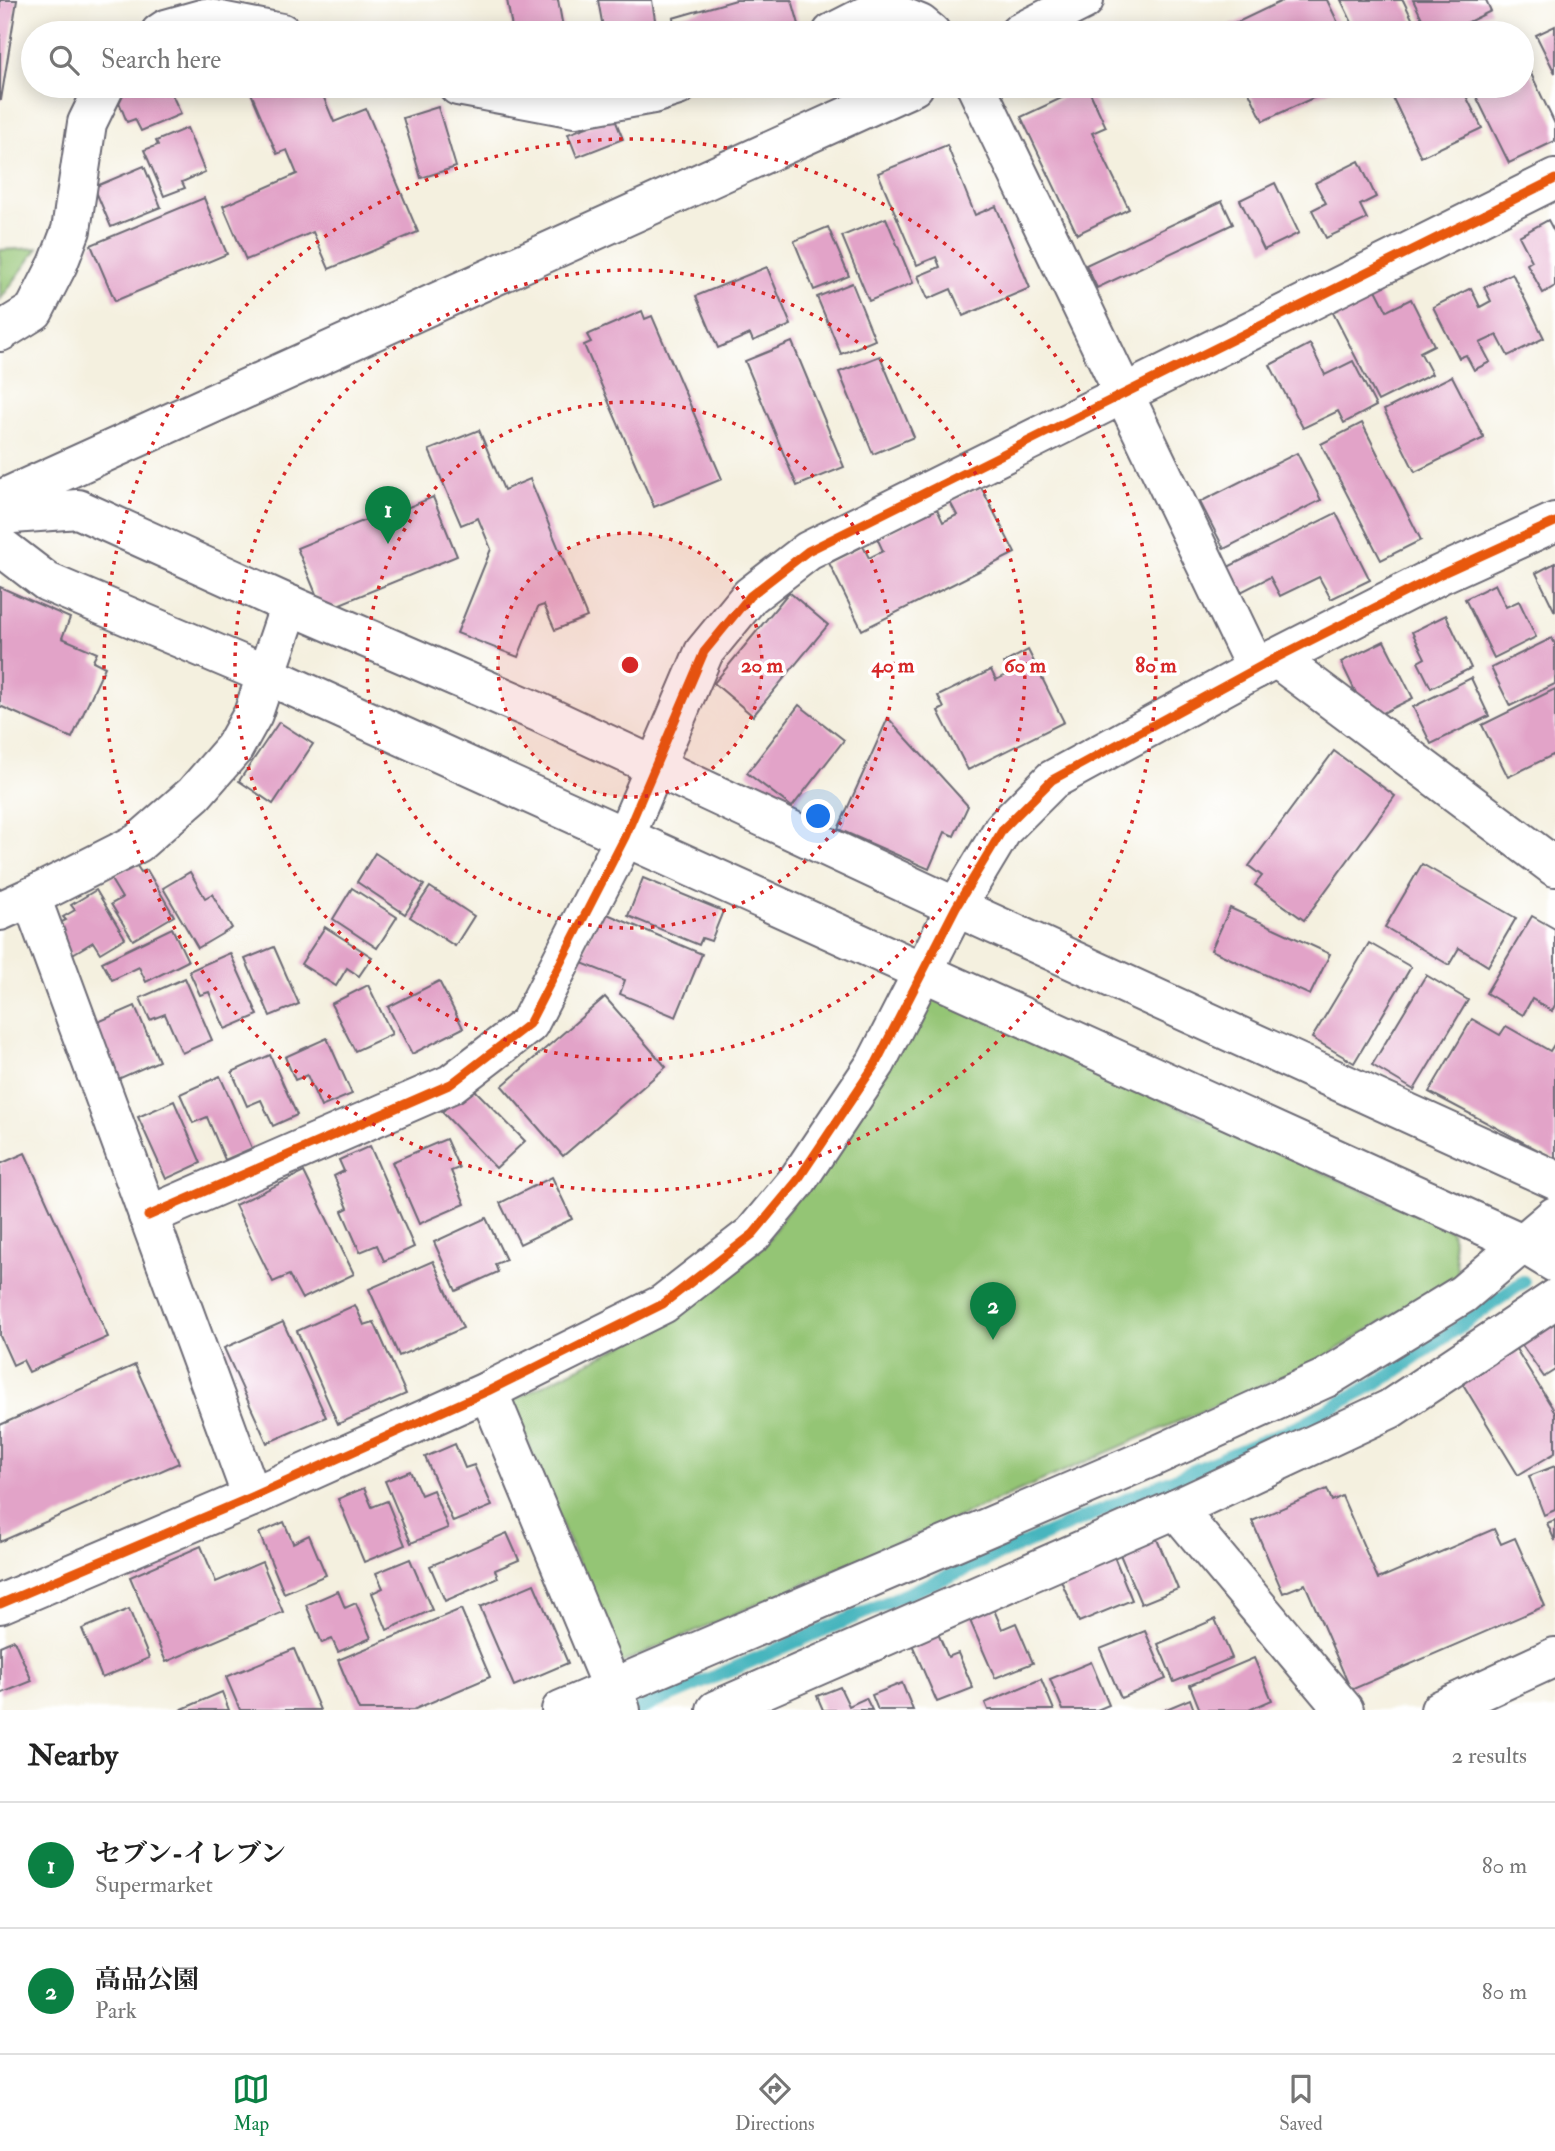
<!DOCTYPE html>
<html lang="en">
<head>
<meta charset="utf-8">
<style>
  :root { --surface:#fff; --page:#f6f6f6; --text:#222; --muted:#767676; --line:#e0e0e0; --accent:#0b8043 }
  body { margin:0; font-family:"IM FELL Double Pica","Noto Serif JP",serif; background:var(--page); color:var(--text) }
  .you { position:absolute; left:819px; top:817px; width:24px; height:24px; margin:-18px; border:5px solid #fff; border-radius:50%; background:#1a73e8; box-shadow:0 0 0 10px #1a73e833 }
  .badge { display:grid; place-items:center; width:46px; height:46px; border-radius:50%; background:var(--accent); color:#fff; font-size:23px; font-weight:700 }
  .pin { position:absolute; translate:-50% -58px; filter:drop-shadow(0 2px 4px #0008) }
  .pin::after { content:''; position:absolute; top:37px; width:24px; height:21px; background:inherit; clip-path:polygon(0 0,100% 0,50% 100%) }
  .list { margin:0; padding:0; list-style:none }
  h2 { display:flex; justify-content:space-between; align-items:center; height:91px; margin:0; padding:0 28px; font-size:30px }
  h2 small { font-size:23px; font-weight:400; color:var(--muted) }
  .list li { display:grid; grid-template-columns:46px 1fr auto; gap:21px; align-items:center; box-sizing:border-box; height:126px; padding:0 28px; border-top:2px solid var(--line) }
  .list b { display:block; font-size:26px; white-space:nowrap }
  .list p { margin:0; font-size:23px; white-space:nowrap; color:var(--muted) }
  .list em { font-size:23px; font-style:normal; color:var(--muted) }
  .icon { flex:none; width:38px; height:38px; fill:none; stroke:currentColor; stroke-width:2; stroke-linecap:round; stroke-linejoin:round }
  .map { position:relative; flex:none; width:1555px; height:1710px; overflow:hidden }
  .search { position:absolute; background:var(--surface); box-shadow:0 4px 18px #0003; left:21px; right:21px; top:21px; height:77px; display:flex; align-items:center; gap:18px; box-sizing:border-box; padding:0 24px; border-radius:38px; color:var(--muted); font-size:26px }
  .sheet { height:343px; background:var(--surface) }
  nav { display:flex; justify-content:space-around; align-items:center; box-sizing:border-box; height:98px; border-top:2px solid var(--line); background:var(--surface); font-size:19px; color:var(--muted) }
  nav a { display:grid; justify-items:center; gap:4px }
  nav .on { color:var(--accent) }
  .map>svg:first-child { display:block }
  .green { fill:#94c575; stroke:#5b7458; stroke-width:2 }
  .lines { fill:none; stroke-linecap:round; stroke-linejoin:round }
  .stream { stroke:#46b5be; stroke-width:14 }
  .building { fill:#e2a3c8 }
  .minor-casing { stroke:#6c6a74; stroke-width:42 }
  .minor { stroke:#fff; stroke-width:38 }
  .cycleway-casing { stroke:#fff; stroke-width:13 }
  .cycleway { stroke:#e8590c; stroke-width:9 }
  .ring { fill:none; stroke:#d62828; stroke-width:3.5; stroke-dasharray:3.5 7 }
  .centre { fill:#d62828; stroke:#fff; stroke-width:3.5 }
  .ring-label { font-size:21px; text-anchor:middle; font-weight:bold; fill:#d62828; stroke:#fff; stroke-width:7; stroke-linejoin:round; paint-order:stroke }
</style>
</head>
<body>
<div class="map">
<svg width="1555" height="1710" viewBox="0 0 1555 1710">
  <rect width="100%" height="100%" fill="#fff"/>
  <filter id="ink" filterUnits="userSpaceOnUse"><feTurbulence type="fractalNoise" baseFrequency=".0143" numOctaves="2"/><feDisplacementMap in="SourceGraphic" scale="14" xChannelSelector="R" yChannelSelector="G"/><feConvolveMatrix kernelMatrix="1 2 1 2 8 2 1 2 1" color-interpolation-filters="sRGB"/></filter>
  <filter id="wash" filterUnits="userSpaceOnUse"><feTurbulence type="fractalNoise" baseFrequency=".00686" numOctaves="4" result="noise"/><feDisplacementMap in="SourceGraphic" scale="28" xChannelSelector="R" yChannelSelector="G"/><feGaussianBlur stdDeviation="1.57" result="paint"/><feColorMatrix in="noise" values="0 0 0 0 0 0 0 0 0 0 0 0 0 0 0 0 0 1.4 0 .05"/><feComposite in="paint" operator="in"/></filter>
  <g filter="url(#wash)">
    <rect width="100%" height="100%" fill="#f4f0df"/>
    <g class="green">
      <path d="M38 248 0 300V250Z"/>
      <path d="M930 995 1451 1230 1458 1275 1318 1361 619 1664 511 1401 676 1319 764 1246Z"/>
    </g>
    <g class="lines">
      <path class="stream" d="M637 1710 1303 1424 1390 1375 1523 1282"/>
    </g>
    <g id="blocks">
      <g class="building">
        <path d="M0 0H17L1 100H0Z"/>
        <path d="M507 0H558L564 33H513Z"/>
        <path d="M598 0H652L657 33H604Z"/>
        <path d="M736 0H792L800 28 782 33H678L673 18Z"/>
        <path d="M1284 0H1327L1343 33H1221L1219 31Z"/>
        <path d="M1341 0H1403L1419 33H1357Z"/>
        <path d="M1413 0H1486L1491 11 1446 33 1441 22 1427 29Z"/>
        <path d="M1555 26V73L1536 35Z"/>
        <path d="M1522 55 1555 124V141L1509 163 1471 86H1522Z"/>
        <path d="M116 86H168L181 114 141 131 135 119 127 122 113 87Z"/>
        <path d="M248 86H319L334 122 366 109 418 232 329 269 313 232 246 260 223 206 297 174 287 150 277 154Z"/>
        <path d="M1087 86 1106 127 1092 133 1129 209 1077 234 1021 117Z"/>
        <path d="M1246 86H1339L1263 121Z"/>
        <path d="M1387 86H1461L1482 128 1421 157Z"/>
        <path d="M438 107 456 167 421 178 403 118Z"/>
        <path d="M614 117 623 139 577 157 568 134Z"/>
        <path d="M187 128 205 172 182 182 185 188 164 196 144 150 158 145 156 141Z"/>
        <path d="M947 145 975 215 996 206 1030 288 963 316 951 289 928 299 918 276 940 267 936 257 917 265 878 173Z"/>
        <path d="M1359 161 1376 197 1360 205 1367 219 1326 238 1312 210 1326 203 1315 183Z"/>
        <path d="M144 166 161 207 111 227 94 187Z"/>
        <path d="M1275 183 1299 233 1264 250 1240 200Z"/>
        <path d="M204 198 227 254 115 301 91 245Z"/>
        <path d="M1222 201 1233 224 1097 288 1086 265Z"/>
        <path d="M886 218 913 283 869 301 842 236Z"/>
        <path d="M1548 220 1555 233V286L1543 293 1527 264 1532 261 1519 236Z"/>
        <path d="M828 227 849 276 814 290 794 241Z"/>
        <path d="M767 267 791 325 753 341 750 334 718 348 696 296Z"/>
        <path d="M1512 273 1544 338 1508 356 1497 335 1480 343 1490 362 1474 370 1466 355 1459 358 1433 307 1471 288 1480 307 1491 301 1484 287Z"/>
        <path d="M1372 282 1387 311 1411 299 1434 345 1420 352 1432 374 1378 401 1328 303Z"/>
        <path d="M852 283 875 340 841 354 817 297Z"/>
        <path d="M642 311 645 319 652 316 722 479 654 507 584 345 591 342 587 335Z"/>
        <path d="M792 342 844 467 797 486 745 361Z"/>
        <path d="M1310 344 1325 375 1353 361 1376 406 1344 423 1338 411 1303 428 1270 365Z"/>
        <path d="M880 356 914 437 873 454 839 372Z"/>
        <path d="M1452 376 1484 438 1415 472 1384 410Z"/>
        <path d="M1362 423 1421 540 1381 560 1321 444Z"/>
        <path d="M479 430 504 490 530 479 587 617 555 630 544 605 538 607 518 657 457 633 491 549 478 518 461 525 429 450Z"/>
        <path d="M1297 453 1321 500 1224 549 1200 502Z"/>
        <path d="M981 487 1015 553 862 630 829 563 863 546 869 558 883 551 877 538 937 509 943 522 957 515 950 502Z"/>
        <path d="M433 497 457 556 323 611 297 548 402 505 404 509Z"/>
        <path d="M1336 513 1370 580 1331 599 1319 577 1280 596 1270 577 1241 592 1228 567Z"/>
        <path d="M1555 563V612L1536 573Z"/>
        <path d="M1495 584 1506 607 1519 601 1536 637 1494 658 1465 599Z"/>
        <path d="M0 587 70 618 62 638 97 653 93 661 105 667 72 738 0 706Z"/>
        <path d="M789 592 828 625 753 716 714 683Z"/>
        <path d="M1446 615 1471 668 1431 688 1418 662 1425 658 1412 632Z"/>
        <path d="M1552 638 1555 644V684L1510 706 1491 668Z"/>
        <path d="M1384 641 1413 698 1369 720 1341 662Z"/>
        <path d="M1028 650 1064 722 968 770 938 711 944 708 938 696 991 670 996 680 1010 673 1004 663Z"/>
        <path d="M1471 678 1489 716 1431 744 1413 707Z"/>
        <path d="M1555 689V754L1508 777 1482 725Z"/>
        <path d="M799 705 844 740 792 807 747 773Z"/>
        <path d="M888 718 968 806 954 836 945 832 929 869 838 829Z"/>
        <path d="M279 722 313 744 273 804 239 781Z"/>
        <path d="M1334 751 1395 796 1304 920 1255 885 1262 876 1249 866Z"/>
        <path d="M375 853 424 885 405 914 357 882Z"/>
        <path d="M135 863 141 872 147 870 174 916 133 940 111 904 122 898 110 878Z"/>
        <path d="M1422 864 1516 918 1488 966 1459 948 1449 965 1385 927Z"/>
        <path d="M190 872 205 898 212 894 232 928 198 948 163 888Z"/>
        <path d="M643 878 723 911 711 941 702 938 699 945 628 916Z"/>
        <path d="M430 887 474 916 455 946 410 917Z"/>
        <path d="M352 888 397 917 377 948 333 919Z"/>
        <path d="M96 890 125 938 100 953 93 942 71 955 54 926 66 920 63 917 75 910 71 905Z"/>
        <path d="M1230 908 1330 954 1310 995 1211 950Z"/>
        <path d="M600 911 702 954 676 1017 620 994 625 980 579 962Z"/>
        <path d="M1532 916 1555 929V1005L1552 1011 1532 999 1523 1015 1486 993Z"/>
        <path d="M325 927 372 957 359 976 347 968 336 986 301 964Z"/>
        <path d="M172 928 188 961 146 982 139 967 112 980 102 962Z"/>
        <path d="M1369 943 1411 967 1354 1063 1312 1038Z"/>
        <path d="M274 947 299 1004 270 1016 245 959Z"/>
        <path d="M230 953 258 1015 225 1029 209 992 200 995 189 971Z"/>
        <path d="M1426 975 1468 1000 1414 1090 1372 1065Z"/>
        <path d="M185 978 212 1040 182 1053 165 1014 150 1020 140 998Z"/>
        <path d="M439 981 463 1028 412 1054 388 1007Z"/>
        <path d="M368 985 392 1034 355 1051 331 1004Z"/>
        <path d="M605 997 666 1067 563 1156 502 1086Z"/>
        <path d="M135 1006 159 1061 116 1080 91 1025Z"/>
        <path d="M1472 1019 1500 1035 1506 1026 1550 1051 1555 1043V1159L1429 1092Z"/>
        <path d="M327 1038 352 1094 321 1107 307 1075 295 1080 285 1057Z"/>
        <path d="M270 1055 297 1115 273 1126 261 1100 247 1106 232 1072Z"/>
        <path d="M220 1076 252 1148 225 1160 207 1117 193 1123 180 1094Z"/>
        <path d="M470 1085 525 1141 496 1168 442 1112Z"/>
        <path d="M174 1101 201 1163 166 1179 138 1117Z"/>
        <path d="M446 1139 459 1168 451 1171 465 1204 419 1224 392 1162Z"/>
        <path d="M370 1146 414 1247 384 1261 377 1245 360 1252 342 1211 348 1208 334 1176 344 1171 339 1160Z"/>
        <path d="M25 1153 108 1337 29 1372 23 1360 13 1365 0 1336V1164Z"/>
        <path d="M304 1172 354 1274 302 1299 289 1275 273 1282 235 1205Z"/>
        <path d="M552 1177 572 1219 520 1244 500 1203Z"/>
        <path d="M486 1218 506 1260 495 1264 498 1272 456 1291 434 1242Z"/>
        <path d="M433 1261 463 1328 399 1356 369 1289Z"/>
        <path d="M355 1305 364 1325 374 1322 406 1394 338 1424 297 1331Z"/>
        <path d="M1555 1312V1370L1544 1377 1517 1338Z"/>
        <path d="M283 1322 326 1417 267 1443 224 1348Z"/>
        <path d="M1513 1344 1555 1412V1453L1518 1475 1458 1376Z"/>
        <path d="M135 1365 179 1463 0 1542V1425Z"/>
        <path d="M455 1444 465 1468 474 1465 492 1506 453 1522 425 1457Z"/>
        <path d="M1555 1466V1510L1544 1515 1529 1476Z"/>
        <path d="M410 1471 421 1495 433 1490 448 1528 411 1543 385 1481Z"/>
        <path d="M364 1488 372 1507 387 1501 405 1545 364 1562 338 1499Z"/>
        <path d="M1327 1489 1332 1501 1342 1496 1378 1579 1494 1529 1501 1544 1515 1538 1545 1606 1351 1690 1305 1584 1283 1593 1252 1521Z"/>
        <path d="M1555 1520V1541L1547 1523Z"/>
        <path d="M284 1522 293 1543 309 1535 326 1575 284 1593 259 1533Z"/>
        <path d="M507 1533 519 1560 495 1570 498 1578 445 1601 430 1566Z"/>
        <path d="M1156 1537 1178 1589 1141 1604 1119 1552Z"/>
        <path d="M201 1546 216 1582 262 1562 283 1612 166 1662 130 1577Z"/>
        <path d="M1113 1554 1132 1600 1079 1622 1059 1576Z"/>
        <path d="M410 1559 432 1610 387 1630 372 1593 383 1588 376 1573Z"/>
        <path d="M534 1584 568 1663 514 1686 480 1607Z"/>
        <path d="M338 1591 345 1608 356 1603 371 1638 338 1652 332 1639 322 1643 306 1605Z"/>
        <path d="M992 1605 1002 1629 1016 1623 1033 1663 995 1678 968 1616Z"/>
        <path d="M129 1609 149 1658 102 1678 82 1629Z"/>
        <path d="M461 1609 490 1677 413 1710H359L338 1660Z"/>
        <path d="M1215 1619 1232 1658 1174 1682 1158 1644Z"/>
        <path d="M937 1631 948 1657 958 1653 973 1688 937 1702 911 1642Z"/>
        <path d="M1145 1631 1166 1679 1121 1698 1100 1649Z"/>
        <path d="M14 1640 32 1681 0 1694V1646Z"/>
        <path d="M294 1649 320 1710H240L226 1677Z"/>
        <path d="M1254 1658 1272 1700 1249 1710H1200L1190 1685Z"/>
        <path d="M1091 1662 1109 1705 1097 1710H1063L1050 1679Z"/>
        <path d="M1041 1679 1054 1710H988L985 1703Z"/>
        <path d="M902 1683 913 1710H878L872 1695Z"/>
        <path d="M840 1687 849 1706 866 1698 872 1710H823L817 1696Z"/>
        <path d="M222 1692 229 1710H180Z"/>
        <path d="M1190 1699 1194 1710H1164Z"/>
      </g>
    </g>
  </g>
  <g filter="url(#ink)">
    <use href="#blocks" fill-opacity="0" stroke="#6c6a74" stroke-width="2"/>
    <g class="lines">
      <g class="minor-casing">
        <g id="minor">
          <path d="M160 33 166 29 205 18 282 33"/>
          <path d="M832 33 881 8 920 24 931 33"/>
          <path d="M1019 33 1084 0"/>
          <path d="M458 86 575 108 653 94 678 86"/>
          <path d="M976 86 1256 669"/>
          <path d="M0 332 34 311 58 264 71 230 87 123 105 86"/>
          <path d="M0 500 914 86"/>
          <path d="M0 515 78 509 290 605 538 712 956 907 1555 1180"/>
          <path d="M0 546 47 582 267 675 1522 1243 1555 1263"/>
          <path d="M1276 658 1555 867"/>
          <path d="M31 897 252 1497"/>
          <path d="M0 911 31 897 138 843 194 794 234 748 253 714 290 605"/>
          <path d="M148 1216 451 1084 529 1024 625 837 704 652 750 596 808 551 1555 179"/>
          <path d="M488 1391 621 1710"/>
          <path d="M1176 1509 1344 1710"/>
          <path d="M0 1604 252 1497 488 1391 663 1304 753 1234 797 1181 876 1063 956 907 1003 829 1052 780 1276 658 1439 575 1555 522"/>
          <path d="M561 1710 1157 1455 1326 1378 1463 1294 1555 1216"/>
          <path d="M716 1710 1176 1509 1390 1409 1555 1299"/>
          <path d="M1440 1710 1555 1657"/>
        </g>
      </g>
      <use href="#minor" class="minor"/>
      <g class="cycleway-casing">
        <g id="cycleway">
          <path d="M148 1216 451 1084 529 1024 625 837 704 652 750 596 808 551 1555 179"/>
          <path d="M0 1604 252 1497 488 1391 663 1304 753 1234 797 1181 876 1063 956 907 1003 829 1052 780 1276 658 1439 575 1555 522"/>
        </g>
      </g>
      <use href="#cycleway" class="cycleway"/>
    </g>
  </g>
  <circle cx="630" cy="665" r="132" fill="#d62828" fill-opacity=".12"/>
  <g class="ring">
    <circle cx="630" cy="665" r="132"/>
    <circle cx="630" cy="665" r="263"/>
    <circle cx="630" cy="665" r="395"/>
    <circle cx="630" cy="665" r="526"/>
  </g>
  <circle cx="630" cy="665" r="10" class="centre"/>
  <g class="ring-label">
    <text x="762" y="672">20 m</text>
    <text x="893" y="672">40 m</text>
    <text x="1025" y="672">60 m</text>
    <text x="1156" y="672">80 m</text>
  </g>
</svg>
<div class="you"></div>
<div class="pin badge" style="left:388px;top:544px">1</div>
<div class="pin badge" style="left:993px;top:1340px">2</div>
<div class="search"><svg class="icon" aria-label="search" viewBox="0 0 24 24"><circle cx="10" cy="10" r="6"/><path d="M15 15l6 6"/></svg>Search here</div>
</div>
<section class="sheet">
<h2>Nearby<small>2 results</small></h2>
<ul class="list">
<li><span class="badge">1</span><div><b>セブン-イレブン</b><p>Supermarket</p></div><em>80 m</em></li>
<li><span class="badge">2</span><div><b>高品公園</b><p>Park</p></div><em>80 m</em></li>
</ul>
</section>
<nav>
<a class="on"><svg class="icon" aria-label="map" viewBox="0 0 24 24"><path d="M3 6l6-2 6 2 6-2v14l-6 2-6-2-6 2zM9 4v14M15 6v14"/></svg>Map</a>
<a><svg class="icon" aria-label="directions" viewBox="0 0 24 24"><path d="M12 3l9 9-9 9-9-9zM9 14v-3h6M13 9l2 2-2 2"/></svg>Directions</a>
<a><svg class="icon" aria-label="saved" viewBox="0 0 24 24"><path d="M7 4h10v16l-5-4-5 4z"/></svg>Saved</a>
</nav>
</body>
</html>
